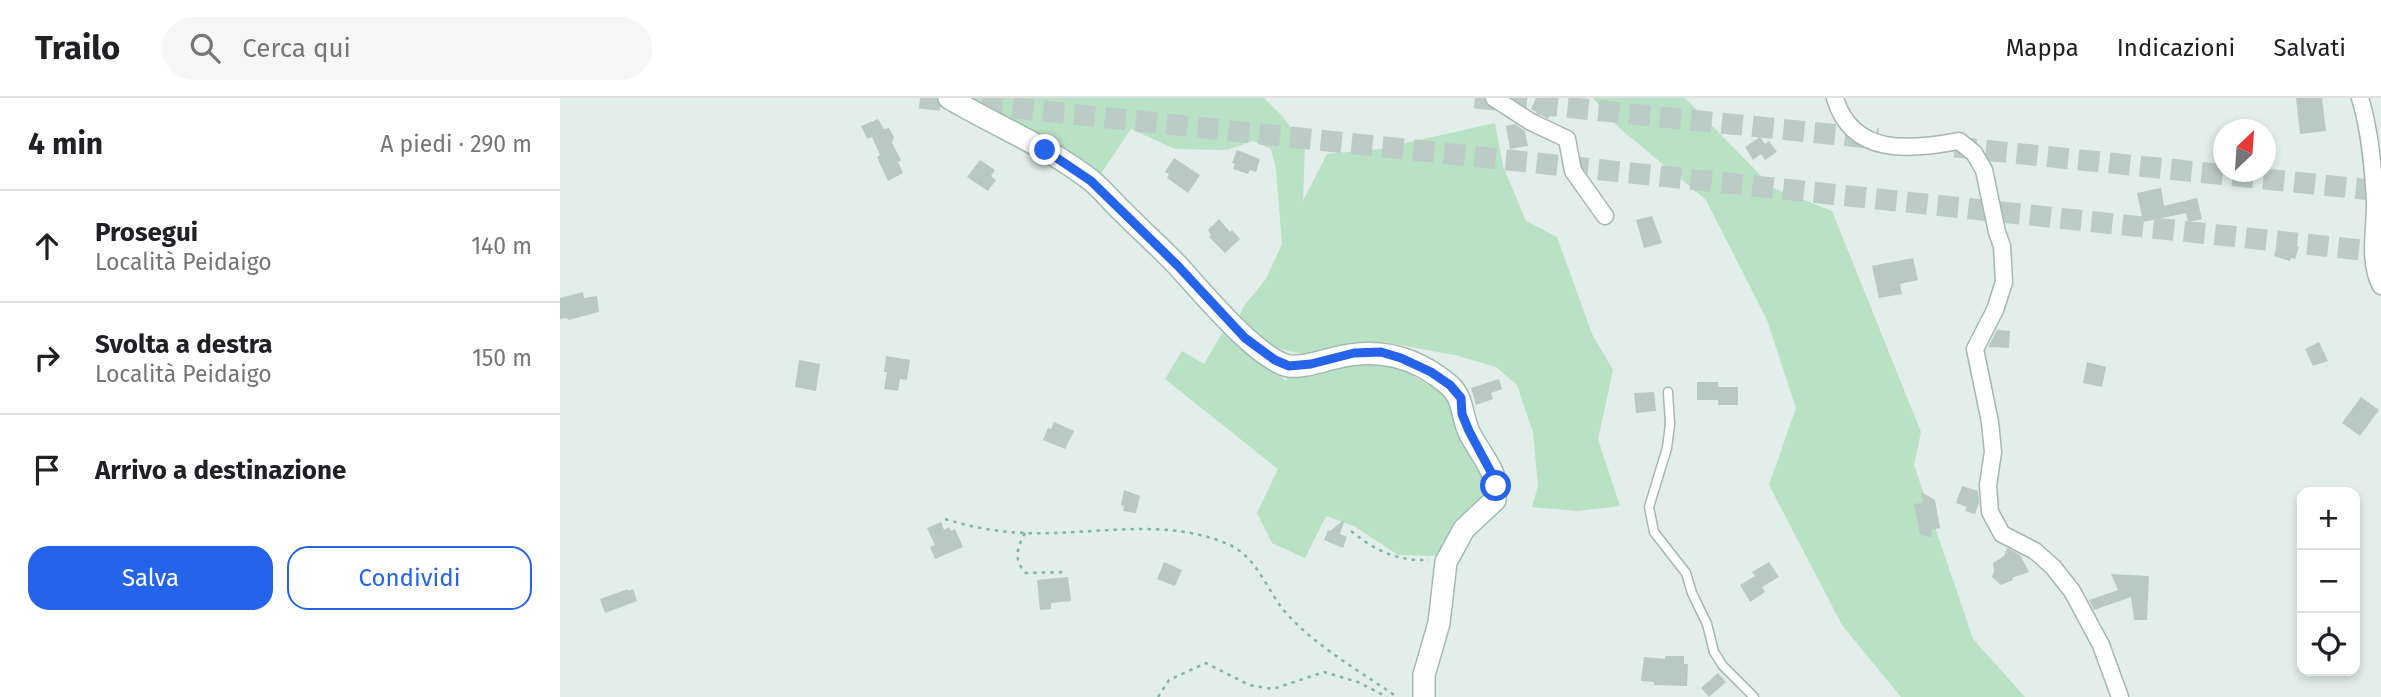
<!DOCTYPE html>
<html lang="it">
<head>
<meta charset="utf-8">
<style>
  :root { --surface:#fff; --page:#f6f6f6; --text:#202124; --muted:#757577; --line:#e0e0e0; --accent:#2563eb }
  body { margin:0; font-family:"Fira Sans",sans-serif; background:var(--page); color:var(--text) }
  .controls { position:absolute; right:21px; bottom:21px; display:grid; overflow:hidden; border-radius:14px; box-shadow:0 4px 10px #0003 }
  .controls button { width:63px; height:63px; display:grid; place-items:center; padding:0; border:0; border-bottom:2px solid var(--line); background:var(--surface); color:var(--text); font:35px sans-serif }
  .compass { position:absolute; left:1653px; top:21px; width:63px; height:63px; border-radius:50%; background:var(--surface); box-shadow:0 4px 10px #0003; rotate:25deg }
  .stop { position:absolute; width:21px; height:21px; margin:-16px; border:5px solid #2563eb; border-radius:50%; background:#fff }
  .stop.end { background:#2563eb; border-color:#fff; box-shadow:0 2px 7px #0008 }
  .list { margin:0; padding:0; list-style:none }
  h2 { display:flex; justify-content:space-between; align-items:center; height:91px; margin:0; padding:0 28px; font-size:30px }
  h2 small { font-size:23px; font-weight:400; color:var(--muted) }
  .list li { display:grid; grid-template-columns:46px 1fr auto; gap:21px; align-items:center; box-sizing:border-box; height:112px; padding:0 28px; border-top:2px solid var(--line) }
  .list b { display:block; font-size:26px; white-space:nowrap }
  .list p { margin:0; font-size:23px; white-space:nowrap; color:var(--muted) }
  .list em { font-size:23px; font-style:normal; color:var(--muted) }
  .actions { display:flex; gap:14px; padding:21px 28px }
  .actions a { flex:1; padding:16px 0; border:2px solid var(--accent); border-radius:21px; text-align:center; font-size:24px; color:var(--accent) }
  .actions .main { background:var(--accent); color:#fff }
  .icon { flex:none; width:38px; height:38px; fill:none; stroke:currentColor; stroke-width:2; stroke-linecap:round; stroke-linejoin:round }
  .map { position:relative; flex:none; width:1821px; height:599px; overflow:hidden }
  header { display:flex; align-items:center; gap:42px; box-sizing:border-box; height:98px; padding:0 35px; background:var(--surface); border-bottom:2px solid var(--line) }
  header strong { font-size:33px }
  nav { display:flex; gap:38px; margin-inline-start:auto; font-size:24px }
  .search { width:490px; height:63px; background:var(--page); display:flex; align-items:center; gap:18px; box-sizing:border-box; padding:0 24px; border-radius:38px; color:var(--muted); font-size:26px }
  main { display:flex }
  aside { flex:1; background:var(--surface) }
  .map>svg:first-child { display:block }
  .green { fill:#b9e1c4 }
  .building { fill:#b7c9c2 }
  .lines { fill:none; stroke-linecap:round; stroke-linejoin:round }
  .highway-tunnel { stroke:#bbcbc6; stroke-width:21; stroke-dasharray:21 10; stroke-linecap:butt }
  .lane-casing { stroke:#a4b7b1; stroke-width:11 }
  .street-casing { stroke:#a4b7b1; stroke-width:19 }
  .secondary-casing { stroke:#9fbbb1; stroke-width:24 }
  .path { stroke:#80b5a4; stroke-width:2.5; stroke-dasharray:3.5 5; stroke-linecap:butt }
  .lane { stroke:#fff; stroke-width:8 }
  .street { stroke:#fff; stroke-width:16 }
  .secondary { stroke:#fff; stroke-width:21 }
  .route { stroke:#2563eb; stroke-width:9 }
</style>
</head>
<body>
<header>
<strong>Trailo</strong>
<div class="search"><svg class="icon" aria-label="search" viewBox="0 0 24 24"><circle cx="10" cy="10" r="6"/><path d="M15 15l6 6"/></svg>Cerca qui</div>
<nav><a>Mappa</a><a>Indicazioni</a><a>Salvati</a></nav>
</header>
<main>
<aside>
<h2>4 min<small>A piedi · 290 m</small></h2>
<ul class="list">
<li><svg class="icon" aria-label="ahead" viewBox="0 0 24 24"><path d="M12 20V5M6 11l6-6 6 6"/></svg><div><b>Prosegui</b><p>Località Peidaigo</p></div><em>140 m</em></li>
<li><svg class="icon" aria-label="right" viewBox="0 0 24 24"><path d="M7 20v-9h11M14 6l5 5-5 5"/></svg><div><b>Svolta a destra</b><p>Località Peidaigo</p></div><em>150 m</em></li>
<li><svg class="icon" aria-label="arrive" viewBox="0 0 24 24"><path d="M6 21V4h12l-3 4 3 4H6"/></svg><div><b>Arrivo a destinazione</b></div></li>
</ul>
<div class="actions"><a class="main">Salva</a><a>Condividi</a></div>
</aside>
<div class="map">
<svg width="1821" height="599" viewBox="0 0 1821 599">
  <rect width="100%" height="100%" fill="#e2eee9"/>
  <g class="green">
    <path d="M405 0H704L722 18 745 48 743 103 767 56 819 51 935 25 943 68 966 123 997 139 1032 236 1053 272 1038 341 1060 408 1017 413 972 409 978 388 973 334 957 287 936 269 895 257 823 244H791L748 257 707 248 678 222 683 209 706 181 722 146 716 71 711 51 693 43 667 52 615 51 571 31 538 80Z"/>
    <path d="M1033 0H1125L1213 90 1272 113 1361 334 1354 367 1413 541 1465 599H1341L1282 527 1209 387 1236 310 1207 222 1146 102 1058 29Z"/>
    <path d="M664 232 682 244 726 283 731 274 823 261 893 301 928 398 904 415 881 458 838 457 794 428 766 418 745 460 712 445 697 415 718 371 605 281 622 253 644 266Z"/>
  </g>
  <g class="building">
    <path d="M976 0H984L995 5 988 21 971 11Z"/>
    <path d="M1736 0H1762L1766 33 1740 36Z"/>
    <path d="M318 21 324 31 329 30 334 39 332 45 341 62 338 64 343 75 328 83 317 59 320 57 312 39 307 41 301 28Z"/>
    <path d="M955 26 965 33 968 48 950 51 946 28Z"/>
    <path d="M1200 39 1205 46 1209 43 1217 54 1205 62 1201 56 1193 62 1185 49Z"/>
    <path d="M677 52 700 61 696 74 690 72 688 76 673 71 675 66 672 65Z"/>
    <path d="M614 60 640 77 628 95 607 80 609 76 605 74Z"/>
    <path d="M420 62 435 72 431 78 436 82 428 93 407 79Z"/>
    <path d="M1601 90 1604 108 1637 100 1642 121 1628 124 1626 115 1583 124 1577 95Z"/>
    <path d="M1092 118 1102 145 1084 150 1076 122Z"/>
    <path d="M659 121 670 134 672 132 680 141 665 155 649 139 651 137 648 132Z"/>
    <path d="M1719 143 1739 149 1735 161 1731 160 1730 163 1714 158Z"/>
    <path d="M1353 160 1358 182 1340 186 1342 196 1319 200 1312 168Z"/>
    <path d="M23 194 24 200 37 198 39 214 8 222 7 220 0 221V200Z"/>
    <path d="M1437 232 1450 233 1449 250 1428 249Z"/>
    <path d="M1759 244 1768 263 1753 268 1745 251Z"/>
    <path d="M326 258 350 262 347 282 340 281 338 293 324 291 327 274H324Z"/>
    <path d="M239 262 260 266 256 293 235 289Z"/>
    <path d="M1527 264 1546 269 1542 289 1523 285Z"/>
    <path d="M939 281 942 291 931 295 933 301 916 307 911 290Z"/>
    <path d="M1137 284H1158V289H1178V307H1158V302H1137Z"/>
    <path d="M1094 294 1096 313 1076 315 1074 295Z"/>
    <path d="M1801 299 1819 312 1800 338 1782 325Z"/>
    <path d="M494 324 514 333 505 351 483 342 488 330 491 331Z"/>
    <path d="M1402 388 1418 393 1419 405 1415 416 1405 413 1407 409 1396 405Z"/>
    <path d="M564 392 580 398 576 415 563 413 564 408 561 407Z"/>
    <path d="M1361 394 1375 402 1380 430 1371 432 1372 439 1360 437 1354 406 1363 405Z"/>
    <path d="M785 421 780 436 787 439 783 450 764 442 768 432 770 433Z"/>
    <path d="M381 424 384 432 389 429 391 433 395 431 403 449 375 461 370 449 375 447 367 430Z"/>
    <path d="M1447 450 1460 457 1469 474 1452 480 1453 482 1441 487 1432 479 1434 473 1433 465 1444 458Z"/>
    <path d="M604 464 622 472 615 488 597 481Z"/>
    <path d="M1209 464 1219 479 1202 489 1205 494 1190 504 1180 487 1195 478 1192 474Z"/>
    <path d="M1551 476 1589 478 1587 522H1574L1571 499 1534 512 1529 502 1558 492Z"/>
    <path d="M508 479 511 503 491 505V511L480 512 477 482Z"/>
    <path d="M68 491V493L73 491 77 503 45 515 40 501Z"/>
    <path d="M1105 558H1124V566H1128L1127 588 1094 587V584L1081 583 1084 559 1105 561Z"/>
    <path d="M1158 575 1166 584 1149 599 1141 590Z"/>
  </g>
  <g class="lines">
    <g class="highway-tunnel">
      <path d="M360 0 1821 154"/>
      <path d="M915 0 1318 41"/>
      <path d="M1395 49 1821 93"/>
    </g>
    <g class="lane-casing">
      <path id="lane" d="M1108 294 1110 326 1107 350 1089 409 1094 434 1126 475 1132 495 1147 526 1154 554 1163 568 1194 599"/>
    </g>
    <g class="street-casing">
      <g id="street">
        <path d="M934 0 971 24 1007 41 1013 73 1045 118"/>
        <path d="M1275 0C1292 59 1352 52 1399 43L1414 55 1424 72 1437 134 1442 148 1444 184 1435 212 1415 251 1430 324 1433 354 1428 387 1430 414 1442 436 1475 453 1493 469 1512 493 1541 547 1560 599"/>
        <path d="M1800 0C1810 32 1813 69 1815 102 1816 129 1807 163 1821 188"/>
      </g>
    </g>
    <g class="secondary-casing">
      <path id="secondary" d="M389 0C436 28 489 49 532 83 544 93 554 106 566 117 583 134 602 151 619 169 641 193 698 262 729 268 743 270 761 263 775 260 818 249 855 258 889 287 904 300 901 317 909 334 917 351 932 367 936 386 937 391 935 396 935 402L904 431 886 464 879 525 864 577V599"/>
    </g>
    <g class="path">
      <path d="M385 421C411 429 437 434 464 435 531 438 606 418 670 447 699 461 707 494 727 516 758 550 800 573 837 599"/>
      <path d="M791 433C816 453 836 463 869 462"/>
      <path d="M465 435C457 450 453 462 466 475L507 474"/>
      <path d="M598 599 609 582 646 565 689 587 713 591 764 574 798 584 827 599"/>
    </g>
    <use href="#lane" class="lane"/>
    <use href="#street" class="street"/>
    <use href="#secondary" class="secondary"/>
  </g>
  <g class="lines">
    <path class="route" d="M485 52 531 83 618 168 685 240 715 262 729 268 751 266 794 255 821 254 841 260 871 274 890 287 901 300 902 316 909 333 932 376 936 388"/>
  </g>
</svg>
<div class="controls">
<button>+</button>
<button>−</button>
<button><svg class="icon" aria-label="locate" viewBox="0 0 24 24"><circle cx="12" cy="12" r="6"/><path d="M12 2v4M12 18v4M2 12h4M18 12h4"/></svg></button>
</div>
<svg class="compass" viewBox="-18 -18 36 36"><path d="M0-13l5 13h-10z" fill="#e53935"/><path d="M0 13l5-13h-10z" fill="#757577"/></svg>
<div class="stop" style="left:936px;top:388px"></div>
<div class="stop end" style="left:485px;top:52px"></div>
</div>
</main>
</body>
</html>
